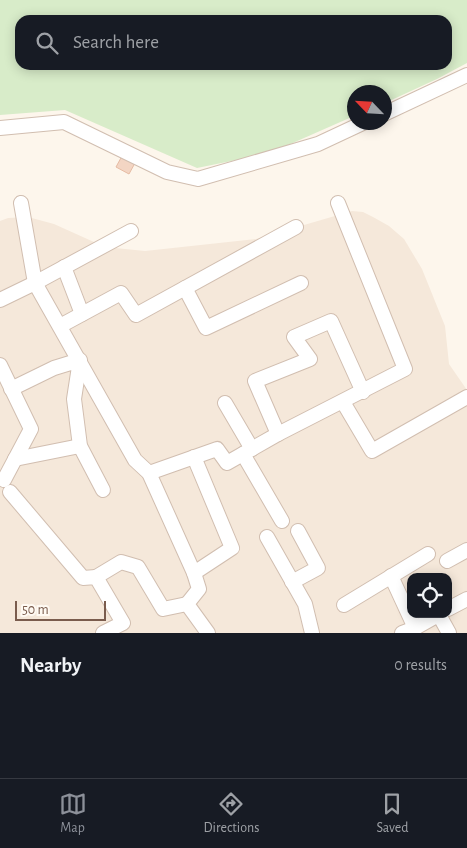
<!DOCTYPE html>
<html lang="en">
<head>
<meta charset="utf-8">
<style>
  :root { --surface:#171b24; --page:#242831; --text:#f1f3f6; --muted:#9ea1a6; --line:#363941; --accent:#8c9099 }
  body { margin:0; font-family:"Alegreya Sans",sans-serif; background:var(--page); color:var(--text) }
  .controls { position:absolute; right:15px; bottom:15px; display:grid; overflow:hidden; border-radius:10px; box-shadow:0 2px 12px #0003 }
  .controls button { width:45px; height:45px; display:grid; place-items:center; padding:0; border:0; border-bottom:1px solid var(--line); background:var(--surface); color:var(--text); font:25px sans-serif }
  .compass { position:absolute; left:347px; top:85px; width:45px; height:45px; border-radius:50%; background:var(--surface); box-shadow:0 2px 12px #0003; rotate:295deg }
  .scale { position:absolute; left:15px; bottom:12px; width:91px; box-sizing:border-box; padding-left:5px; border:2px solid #7a5c4d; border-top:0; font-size:14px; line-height:18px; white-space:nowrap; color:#7a5c4d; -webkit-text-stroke:4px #fffaf3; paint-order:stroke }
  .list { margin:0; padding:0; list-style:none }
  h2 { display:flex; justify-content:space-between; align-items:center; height:65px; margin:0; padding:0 20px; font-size:21px }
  h2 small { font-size:16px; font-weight:400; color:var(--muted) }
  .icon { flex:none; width:28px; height:28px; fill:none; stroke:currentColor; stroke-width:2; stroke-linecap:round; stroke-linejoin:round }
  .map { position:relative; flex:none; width:467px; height:633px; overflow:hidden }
  .search { position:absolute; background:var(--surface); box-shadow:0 2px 12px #0003; left:15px; right:15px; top:15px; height:55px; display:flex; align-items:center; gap:12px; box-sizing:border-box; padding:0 18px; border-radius:15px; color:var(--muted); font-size:19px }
  .sheet { height:145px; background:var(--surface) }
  nav { display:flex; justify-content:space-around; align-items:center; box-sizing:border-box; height:70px; border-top:1px solid var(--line); background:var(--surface); font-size:14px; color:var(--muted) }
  nav a { display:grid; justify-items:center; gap:2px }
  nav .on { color:var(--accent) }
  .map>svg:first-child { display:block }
  .residential { fill:#f5e8da; fill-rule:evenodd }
  .green { fill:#d8ecc9; fill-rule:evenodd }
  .building { fill:#f3d5c3; stroke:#e6bba3 }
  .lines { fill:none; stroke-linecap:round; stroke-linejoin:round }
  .minor-casing { stroke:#d1beb0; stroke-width:16 }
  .minor { stroke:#fff; stroke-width:14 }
</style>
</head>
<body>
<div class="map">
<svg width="467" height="633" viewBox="0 0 467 633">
  <rect width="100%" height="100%" fill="#fdf6ec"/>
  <path class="residential" d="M352 211 363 212 373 217 389 226 404 239 422 269 445 326 449 364 467 390V633H0V221L8 218 28 217 54 224 105 247 145 251 256 239ZM411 577H448V614H411Z"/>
  <path class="green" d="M0 0H467V63L437 79 385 103 384 92H354V116L270 153 197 168 65 110 0 115ZM20 20H447V65H20Z"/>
  <path class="building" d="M122 156 135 163 129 174 116 167Z"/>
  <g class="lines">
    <g class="minor-casing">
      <g id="minor">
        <path d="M384 114 467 75"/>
        <path d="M0 128 64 122 167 172 198 179 318 144 365 122"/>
        <path d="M21 203 35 283 135 460 149 473 194 573 199 589 187 604 208 633"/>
        <path d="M64 267 82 314"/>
        <path d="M185 288 206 328 301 283"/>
        <path d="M0 300 35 283 131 231"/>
        <path d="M60 326 121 293 136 315 296 227"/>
        <path d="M0 365 31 429 4 480"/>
        <path d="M11 389 54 368 80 360 74 399 80 446 103 490"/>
        <path d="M343 402 372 451 467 397"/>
        <path d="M225 403 252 449"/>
        <path d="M278 434 255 381 310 359 294 337 331 321 363 392"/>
        <path d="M243 454 282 521"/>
        <path d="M15 459 80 446"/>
        <path d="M149 473 217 449 227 463 278 434 405 369 338 203"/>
        <path d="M10 492 83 578 96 577 123 623 103 633"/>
        <path d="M267 537 305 604 312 633"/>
        <path d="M447 561 467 550"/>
        <path d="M194 573 232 548 194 457"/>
        <path d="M391 576 415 628"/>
        <path d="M96 577 121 562 138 567 163 609 187 604"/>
        <path d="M292 582 318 568 298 531"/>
        <path d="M344 605 428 554"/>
        <path d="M448 609 467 599"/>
        <path d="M439 615 449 633"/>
        <path d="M402 633 415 628 440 614"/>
      </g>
    </g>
    <use href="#minor" class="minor"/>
  </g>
</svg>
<div class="controls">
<button><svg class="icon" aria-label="locate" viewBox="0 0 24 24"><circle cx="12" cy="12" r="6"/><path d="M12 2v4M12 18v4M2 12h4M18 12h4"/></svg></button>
</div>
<svg class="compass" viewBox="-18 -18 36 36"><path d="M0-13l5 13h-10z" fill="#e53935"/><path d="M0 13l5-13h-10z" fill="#9ea1a6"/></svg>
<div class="scale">50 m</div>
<div class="search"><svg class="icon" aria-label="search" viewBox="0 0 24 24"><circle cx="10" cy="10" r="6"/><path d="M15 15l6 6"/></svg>Search here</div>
</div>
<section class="sheet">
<h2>Nearby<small>0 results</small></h2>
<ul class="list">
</ul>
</section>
<nav>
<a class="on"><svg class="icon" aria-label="map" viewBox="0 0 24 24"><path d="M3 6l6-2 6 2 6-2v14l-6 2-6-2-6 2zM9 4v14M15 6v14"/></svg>Map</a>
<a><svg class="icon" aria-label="directions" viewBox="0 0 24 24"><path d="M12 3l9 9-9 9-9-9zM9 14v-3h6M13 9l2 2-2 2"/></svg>Directions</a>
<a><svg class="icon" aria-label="saved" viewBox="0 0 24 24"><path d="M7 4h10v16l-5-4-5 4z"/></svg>Saved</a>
</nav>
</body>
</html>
